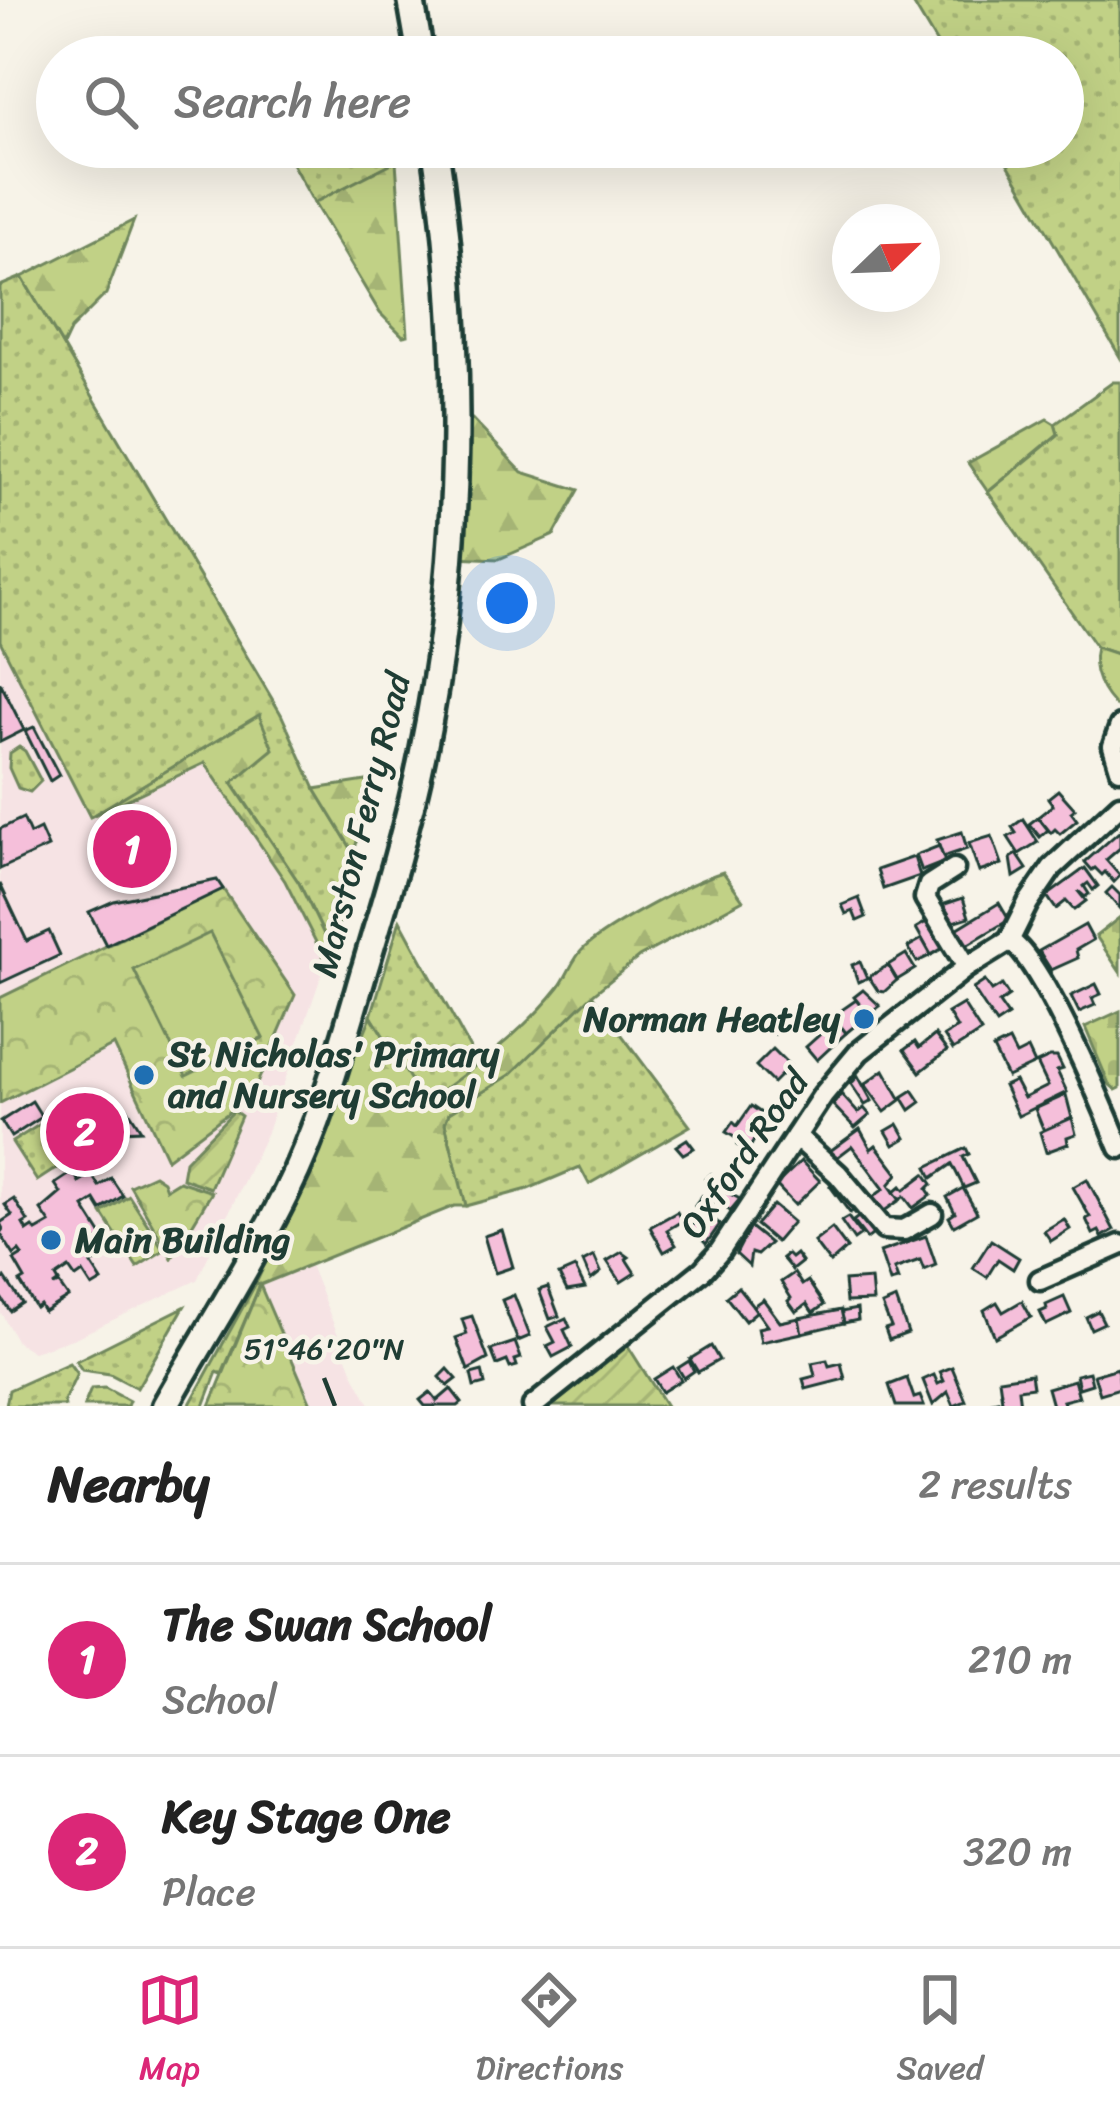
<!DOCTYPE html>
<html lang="en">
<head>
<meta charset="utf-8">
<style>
  :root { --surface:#fff; --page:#f2f2f2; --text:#222; --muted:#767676; --line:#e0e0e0; --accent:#db2777 }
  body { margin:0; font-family:Sriracha,sans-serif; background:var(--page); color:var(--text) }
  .compass { position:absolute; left:832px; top:204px; width:108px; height:108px; border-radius:50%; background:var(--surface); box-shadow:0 12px 48px #0002; rotate:67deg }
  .you { position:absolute; left:507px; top:603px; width:42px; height:42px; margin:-30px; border:9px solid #fff; border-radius:50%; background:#1a73e8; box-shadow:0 0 0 18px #1a73e833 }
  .badge { display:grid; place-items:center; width:78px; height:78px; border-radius:50%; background:var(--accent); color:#fff; font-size:39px; font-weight:700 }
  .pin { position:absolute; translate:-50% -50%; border:6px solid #fff; box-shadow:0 3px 12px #0006 }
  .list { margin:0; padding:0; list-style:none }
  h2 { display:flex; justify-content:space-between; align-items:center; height:156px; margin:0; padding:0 48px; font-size:51px }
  h2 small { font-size:39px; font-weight:400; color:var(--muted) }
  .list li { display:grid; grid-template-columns:78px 1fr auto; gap:36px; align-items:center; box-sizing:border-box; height:192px; padding:0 48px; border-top:3px solid var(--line) }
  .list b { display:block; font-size:45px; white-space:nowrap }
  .list p { margin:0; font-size:39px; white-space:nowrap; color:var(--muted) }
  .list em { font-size:39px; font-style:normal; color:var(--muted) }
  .icon { flex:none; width:66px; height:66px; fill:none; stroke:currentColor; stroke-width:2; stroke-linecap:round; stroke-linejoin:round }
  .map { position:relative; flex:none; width:1120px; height:1406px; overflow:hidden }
  .search { position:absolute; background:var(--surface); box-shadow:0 12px 48px #0002; left:36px; right:36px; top:36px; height:132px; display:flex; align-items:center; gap:30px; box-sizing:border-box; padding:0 42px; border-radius:66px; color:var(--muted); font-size:45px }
  .sheet { height:540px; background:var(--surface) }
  nav { display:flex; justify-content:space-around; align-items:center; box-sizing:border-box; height:168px; border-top:3px solid var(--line); background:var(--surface); font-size:33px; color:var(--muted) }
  nav a { display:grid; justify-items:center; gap:6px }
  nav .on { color:var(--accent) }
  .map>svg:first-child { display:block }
  .built { fill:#f6e3e4 }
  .grass { fill:url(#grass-dots); stroke:#70875d; stroke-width:3 }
  .forest { fill:url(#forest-firs); stroke:#70875d; stroke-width:3 }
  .cemetery { fill:url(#cemetery-stones); stroke:#70875d; stroke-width:3 }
  .park { fill:url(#park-crowns); stroke:#70875d; stroke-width:3 }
  .garden { fill:url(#garden-furrows); stroke:#70875d; stroke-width:3 }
  .pitch { fill:#c1d186; stroke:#70875d; stroke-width:3 }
  .building { fill:#f5bfda; stroke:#1f3d34; stroke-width:3 }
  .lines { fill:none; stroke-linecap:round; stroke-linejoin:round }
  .minor-casing { stroke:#1f3d34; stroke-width:27 }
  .major-casing { stroke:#1f3d34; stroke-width:33 }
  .minor { stroke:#f7f3e8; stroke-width:18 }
  .major { stroke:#f7f3e8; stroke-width:24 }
  .ticks { fill:none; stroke:#1f3d34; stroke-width:4.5 }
  .poi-dot { fill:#1f6fb2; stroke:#f7f3e8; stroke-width:4.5 }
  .labels { text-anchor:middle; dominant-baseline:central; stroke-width:9; stroke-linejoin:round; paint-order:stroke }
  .street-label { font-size:36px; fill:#1f3d34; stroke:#f7f3e8 }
  .poi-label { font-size:36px; font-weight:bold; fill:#1f3d34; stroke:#f7f3e8; text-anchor:start }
  .ticks-label { font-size:30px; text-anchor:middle; fill:#1f3d34; stroke:#f7f3e8; stroke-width:9; stroke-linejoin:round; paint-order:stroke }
</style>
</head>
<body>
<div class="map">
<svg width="1120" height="1406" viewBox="0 0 1120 1406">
  <defs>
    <pattern id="grass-dots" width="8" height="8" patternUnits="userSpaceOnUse" patternTransform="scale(3)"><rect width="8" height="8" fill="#c1d186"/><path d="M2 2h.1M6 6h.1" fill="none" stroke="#a5b474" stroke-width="1.8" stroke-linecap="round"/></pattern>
    <pattern id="forest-firs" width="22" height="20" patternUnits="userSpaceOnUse" patternTransform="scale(3)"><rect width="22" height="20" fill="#c1d186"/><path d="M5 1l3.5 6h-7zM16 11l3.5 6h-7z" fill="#a5b474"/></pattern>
    <pattern id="cemetery-stones" width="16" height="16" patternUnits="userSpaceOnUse" patternTransform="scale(3)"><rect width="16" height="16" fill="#c1d186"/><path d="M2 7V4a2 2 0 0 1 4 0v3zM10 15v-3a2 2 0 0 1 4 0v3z" fill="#a5b474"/></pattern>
    <pattern id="park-crowns" width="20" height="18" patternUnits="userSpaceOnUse" patternTransform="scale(3)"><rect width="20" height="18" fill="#c1d186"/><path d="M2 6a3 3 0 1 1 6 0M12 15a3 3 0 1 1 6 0" fill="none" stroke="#a5b474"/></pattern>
    <pattern id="garden-furrows" width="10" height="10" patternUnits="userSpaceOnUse" patternTransform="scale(3)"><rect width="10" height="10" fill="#c1d186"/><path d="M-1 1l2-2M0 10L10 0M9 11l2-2" fill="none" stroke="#a5b474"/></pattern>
  </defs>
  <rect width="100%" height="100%" fill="#f7f3e8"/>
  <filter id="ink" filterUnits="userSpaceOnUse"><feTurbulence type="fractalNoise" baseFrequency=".00833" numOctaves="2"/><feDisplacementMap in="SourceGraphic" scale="24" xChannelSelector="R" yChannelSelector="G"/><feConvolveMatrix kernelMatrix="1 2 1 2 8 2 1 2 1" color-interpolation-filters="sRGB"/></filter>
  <g filter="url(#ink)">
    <g class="built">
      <path d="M0 641 89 817 205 763 285 881 326 962 267 1132 197 1280 75 1338 33 1352 17 1342 0 1311Z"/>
      <path d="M310 1265 354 1375 371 1406H312L260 1285Z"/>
    </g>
    <g class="grass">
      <path d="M911 0H1120V357L998 147H1063V57H945Z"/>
      <path d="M283 147H394L396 161 314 203Z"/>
      <path d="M22 277 281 714 315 789 354 853 333 953 299 883 232 782 259 716 90 817 0 641V286Z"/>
      <path d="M1113 382H1120V655L1096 647 988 492 1058 435 1055 424Z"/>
      <path d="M19 747 25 751 41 781 30 792 18 788 9 768 10 753Z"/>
      <path d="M400 920 479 1065 424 1103 371 1016Z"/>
      <path d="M592 995 690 1126 589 1184 580 1167 528 1189 466 1206 445 1123 449 1113 509 1075Z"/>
      <path d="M42 1123 66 1162 37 1181 12 1142Z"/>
      <path d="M256 1283 260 1285 222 1374 217 1372 204 1406H189Z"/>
      <path d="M184 1307 137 1388 110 1374 82 1370 76 1361Z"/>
      <path d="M69 1363 77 1374 64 1401 65 1406H6L9 1390Z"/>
    </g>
    <g class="forest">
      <path d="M396 161 408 335 403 336 380 313 314 203Z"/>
      <path d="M134 220 106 294 71 329 63 346 22 277Z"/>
      <path d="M472 419 522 472 579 490 554 535 499 559 455 557 462 420Z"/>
      <path d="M1047 419 1055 424 1058 434 988 492 968 463Z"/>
      <path d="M1096 647 1120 655V710C1102 694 1090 671 1096 647Z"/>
      <path d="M259 715 273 749 232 783 299 883 333 953 326 962 285 881 205 763 90 817Z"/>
      <path d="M372 780 354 853 315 789Z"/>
      <path d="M723 872 743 900 639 957 592 995 510 1075 449 1113 445 1123 466 1206H454L260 1285 256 1283 308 1172 371 1016 425 1103C472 1069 523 1033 559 987 568 975 573 958 584 948 610 925 690 882 723 872Z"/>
      <path d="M105 1388 129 1401 127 1406H84L91 1389Z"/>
    </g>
    <g class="cemetery">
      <path d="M1120 917V972L1096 936Z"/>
      <path d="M1120 1011V1088L1116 1090 1109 1084 1085 1027Z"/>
    </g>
    <g class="park">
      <path d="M223 889 295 995 252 1095 167 1159 114 1045 0 1103V998Z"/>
      <path d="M154 1175 163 1181 166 1189 179 1181 212 1192 172 1258 130 1186Z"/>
      <path d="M260 1285 312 1406H210Z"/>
    </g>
    <g class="garden">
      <path d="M234 1111 241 1116 210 1188 182 1178 185 1161Z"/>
      <path d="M628 1346 666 1406H552Z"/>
    </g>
    <g class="pitch">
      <path d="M210 933 263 1038 186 1076 134 970Z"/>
      <path d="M129 1196 164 1250 137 1267 102 1213Z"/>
    </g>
    <g class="building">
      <path d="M0 682 24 730 0 742Z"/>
      <path d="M34 727 59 775 50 781 25 731Z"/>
      <path d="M1058 790 1075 809 1071 812 1077 820 1060 834 1055 829 1051 833 1038 817 1053 805 1048 798Z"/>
      <path d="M1038 817 1048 830 1040 837 1029 824Z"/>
      <path d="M23 818 30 834 40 829 48 847 0 869V829Z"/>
      <path d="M1023 819 1038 842 1019 854 1008 837 1016 833 1012 827Z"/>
      <path d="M1120 831V848L1106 860 1120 876 1114 882 1105 872 1102 875 1095 868 1092 870 1085 862Z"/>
      <path d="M962 832 967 849 943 857 937 840Z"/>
      <path d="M992 836 1002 864 979 872 969 843Z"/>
      <path d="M939 846 945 862 922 871 916 855Z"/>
      <path d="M1017 854 1027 869 1014 877 1011 858Z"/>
      <path d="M914 857 920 876 883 889 877 870Z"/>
      <path d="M1085 868 1098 886 1093 890 1088 883 1084 886 1089 894 1085 897 1078 891 1086 901 1074 910 1066 901 1056 909 1047 896Z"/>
      <path d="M217 880 223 889 106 945 89 912 114 901Z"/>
      <path d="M0 884 27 941 49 931 60 955 0 983Z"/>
      <path d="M1112 887 1120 895V909L1106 893Z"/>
      <path d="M859 898 866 917 857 921 853 911 846 914 842 905Z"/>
      <path d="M963 898 969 917 950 923 942 905Z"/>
      <path d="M999 903 1009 920 965 946 955 930Z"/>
      <path d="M928 921 943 948 931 955 916 928Z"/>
      <path d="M1085 925 1093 940 1076 950 1078 958 1051 970 1039 951Z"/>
      <path d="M922 939 931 955 917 962 908 947Z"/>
      <path d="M906 954 915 969 897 980 888 965Z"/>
      <path d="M860 962 867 978 858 982 852 965Z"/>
      <path d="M888 965 897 980 884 992 878 991 869 977Z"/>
      <path d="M985 981 992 991 1002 985 1009 996 999 1003 1008 1016 996 1024 973 989Z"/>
      <path d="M1096 984 1101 994 1092 998 1095 1005 1079 1012 1071 996Z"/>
      <path d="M863 990 880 1006 868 1015 854 997Z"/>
      <path d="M856 1000 868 1015 846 1033 833 1016Z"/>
      <path d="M963 1004 981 1032 953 1050 944 1036 957 1028 948 1013Z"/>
      <path d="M777 1016 784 1029 775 1034 768 1021Z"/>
      <path d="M836 1020 846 1033 817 1060 806 1047Z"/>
      <path d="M935 1035 947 1051 920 1072 904 1050 915 1042 919 1048Z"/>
      <path d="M1009 1041 1016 1055 1028 1049 1035 1064 1007 1077 993 1049Z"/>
      <path d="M773 1049 790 1066 773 1083 756 1066Z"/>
      <path d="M1050 1057H1057L1063 1069 1057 1071 1067 1092 1018 1116 1004 1086 1015 1081 1024 1098 1048 1086 1037 1063Z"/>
      <path d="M884 1070 901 1100 885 1112 865 1084Z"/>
      <path d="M858 1076 872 1101 865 1105 851 1084Z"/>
      <path d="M913 1090 921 1102 910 1110 902 1097Z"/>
      <path d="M841 1094 858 1113 864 1108 870 1115 855 1128 833 1105Z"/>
      <path d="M1066 1095 1072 1118 1044 1131 1035 1109Z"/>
      <path d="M104 1099 127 1108 141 1130 119 1131 98 1140 103 1148 75 1165 45 1119 74 1101 84 1116 91 1110 88 1103Z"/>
      <path d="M32 1101 42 1117 11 1137 1 1121Z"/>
      <path d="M751 1106 767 1117 748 1151 737 1145 739 1140 726 1132 733 1122 737 1126Z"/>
      <path d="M1072 1118 1076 1134 1067 1137 1068 1144 1046 1152 1040 1132Z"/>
      <path d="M898 1124 906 1138 894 1145 886 1131Z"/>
      <path d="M860 1129 871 1149 876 1145 898 1174 889 1185 900 1200 880 1214 869 1200 884 1189 852 1146 831 1162 826 1154Z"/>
      <path d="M687 1139 694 1148 683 1154 676 1146Z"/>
      <path d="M966 1148 969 1154 963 1157 976 1183 964 1188 952 1164 932 1178 927 1167Z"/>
      <path d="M801 1161 820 1181 795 1205 776 1185Z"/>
      <path d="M73 1172 79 1182 91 1174 99 1186 111 1178 123 1196 101 1210 95 1200 84 1207 103 1237 92 1244 101 1258 91 1264 102 1281 92 1287 83 1273 76 1278 69 1268 56 1277 59 1282 53 1286 59 1284 68 1297 44 1312 40 1305 36 1308 20 1282 25 1279 14 1260 22 1255 19 1251 14 1255 0 1233 3 1229 0 1223 12 1215 5 1205 14 1199 28 1221 23 1224 27 1231 33 1227 36 1231 50 1223 41 1210 61 1193 55 1184Z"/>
      <path d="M711 1174 723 1188 714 1195 705 1179Z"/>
      <path d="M925 1174 932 1184 927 1189 931 1195 913 1208 904 1196 900 1200 894 1192 901 1186 904 1190Z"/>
      <path d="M1087 1179 1114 1230 1102 1237 1099 1231 1093 1234 1086 1219 1090 1217 1073 1187Z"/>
      <path d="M838 1180 858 1207 850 1213 830 1186Z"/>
      <path d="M963 1188 977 1213 954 1226 949 1217 955 1213 947 1197Z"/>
      <path d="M724 1191 740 1199 730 1211 717 1198Z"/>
      <path d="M702 1196 712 1204 705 1214 695 1206Z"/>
      <path d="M773 1205 793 1222 776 1242 756 1225Z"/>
      <path d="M702 1211 720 1224 706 1244 691 1228 695 1221 689 1217 693 1212 699 1216Z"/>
      <path d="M677 1212 682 1221 667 1230 676 1245 664 1252 650 1227Z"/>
      <path d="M862 1214 876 1232 867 1239 853 1221Z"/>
      <path d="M848 1217 861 1235 854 1240 841 1221Z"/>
      <path d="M1064 1219 1070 1229 1051 1241 1044 1231Z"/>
      <path d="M750 1227 770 1243 757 1255 751 1253 749 1266 736 1254Z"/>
      <path d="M832 1228 847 1248 830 1263 814 1242Z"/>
      <path d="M502 1230 513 1267 495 1273 484 1236Z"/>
      <path d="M926 1236 936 1265 924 1270 920 1260 894 1269 898 1280 890 1282 880 1252Z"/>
      <path d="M991 1240 1019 1258 1013 1269 998 1259 987 1277 973 1268Z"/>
      <path d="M622 1252 629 1257 626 1259 635 1273 621 1282 607 1261Z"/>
      <path d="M787 1254 791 1258 796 1254 802 1262 792 1270 782 1258Z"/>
      <path d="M594 1256 601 1272 591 1280 583 1262Z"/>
      <path d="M575 1268 585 1288 567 1291 559 1275Z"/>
      <path d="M794 1273 802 1285 808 1281 824 1305 813 1313 807 1304 796 1312 788 1301 791 1298 781 1282Z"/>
      <path d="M5 1278 22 1303 10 1311 0 1296V1282Z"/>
      <path d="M871 1279 873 1301 846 1302 844 1281Z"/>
      <path d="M548 1287 559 1316 550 1319 539 1290Z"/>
      <path d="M738 1287 757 1311 745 1321 726 1297Z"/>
      <path d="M514 1295 530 1336 518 1341 502 1300Z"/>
      <path d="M1064 1297 1071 1313 1046 1325 1040 1312 1047 1309 1046 1305Z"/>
      <path d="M763 1299 780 1322 799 1318 802 1333 761 1342 758 1328 767 1326 753 1306Z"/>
      <path d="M896 1299 908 1333 889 1340 885 1329 891 1327 882 1305Z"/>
      <path d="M1022 1301 1031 1317 995 1337 984 1310 997 1302 1003 1312Z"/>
      <path d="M857 1309 858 1320 844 1323 841 1312Z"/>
      <path d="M841 1310 844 1323 802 1333 799 1318Z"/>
      <path d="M1098 1311 1104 1323 1091 1329 1086 1317Z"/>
      <path d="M472 1316 488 1359 468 1370 456 1338 467 1334 462 1319Z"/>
      <path d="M566 1318 570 1327 564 1330 572 1347 553 1357 547 1346 555 1342 547 1327Z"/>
      <path d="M515 1342 521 1358 515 1360 517 1366 510 1368 507 1361 497 1365 491 1350Z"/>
      <path d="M711 1346 719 1360 698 1372 690 1359Z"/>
      <path d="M827 1360 829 1366 841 1363 845 1379 806 1389 803 1379 815 1376 812 1363Z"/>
      <path d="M689 1361 694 1371 684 1378 678 1368Z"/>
      <path d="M673 1367 681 1380 662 1392 654 1379Z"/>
      <path d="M952 1367 966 1401 954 1406 948 1392 933 1405 923 1380 934 1375 938 1384 944 1381 940 1372Z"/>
      <path d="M1118 1368 1120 1388 1100 1394 1094 1375Z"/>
      <path d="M448 1369 457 1379 448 1386 440 1377Z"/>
      <path d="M482 1371 485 1384 474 1387 471 1374Z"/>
      <path d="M1089 1372 1092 1384 1079 1388 1076 1375Z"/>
      <path d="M1031 1374 1033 1387 1018 1389 1020 1406H992V1402L1002 1400 999 1379Z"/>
      <path d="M907 1378 914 1398 920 1396 924 1406H896L889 1385Z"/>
      <path d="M1074 1380 1079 1397 1063 1401 1065 1406H1052L1047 1388Z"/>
      <path d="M451 1389 462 1403 458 1406H425L420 1400 430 1392 437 1401Z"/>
    </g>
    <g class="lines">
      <g class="minor-casing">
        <g id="minor">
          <path d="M1120 726 1113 746 1120 769"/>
          <path d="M954 869 929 885 925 898 967 967"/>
          <path d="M1009 941C1039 953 1105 1111 1120 1148"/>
          <path d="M1009 941 1028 903 1052 868 1120 805"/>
          <path d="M796 1136 838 1174 884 1229 904 1230 932 1214"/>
          <path d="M1040 1280 1120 1245"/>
          <path d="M533 1406 703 1270 720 1251 823 1095 859 1052 967 967 1009 941"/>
        </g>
      </g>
      <g class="major-casing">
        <g id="major">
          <path d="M411 0 421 57"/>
          <path d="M165 1406C205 1335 250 1266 286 1193 321 1123 342 1046 364 971 386 898 408 826 423 752 463 556 465 345 435 147"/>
        </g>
      </g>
      <use href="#minor" class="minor"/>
      <use href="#major" class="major"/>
    </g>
  </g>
  <path class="ticks" d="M324 1378 335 1406"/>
  <g class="poi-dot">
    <circle cx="864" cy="1019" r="12"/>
    <circle cx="144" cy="1075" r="12"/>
    <circle cx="51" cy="1240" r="12"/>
  </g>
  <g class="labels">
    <g class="street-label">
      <text transform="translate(361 825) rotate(-76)">Marston Ferry Road</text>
      <text transform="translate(744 1154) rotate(-55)">Oxford Road</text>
    </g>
    <g class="poi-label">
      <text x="840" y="1019" text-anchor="end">Norman Heatley</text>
      <text x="168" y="1054">St Nicholas' Primary<tspan x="168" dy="41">and Nursery School</tspan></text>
      <text x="75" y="1240">Main Building</text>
    </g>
  </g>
  <g class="ticks-label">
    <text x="324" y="1359">51°46'20"N</text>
  </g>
</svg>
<svg class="compass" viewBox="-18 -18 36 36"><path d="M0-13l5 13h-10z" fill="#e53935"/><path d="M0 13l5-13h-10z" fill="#767676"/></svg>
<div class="you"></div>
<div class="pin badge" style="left:132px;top:849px">1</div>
<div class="pin badge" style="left:85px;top:1132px">2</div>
<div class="search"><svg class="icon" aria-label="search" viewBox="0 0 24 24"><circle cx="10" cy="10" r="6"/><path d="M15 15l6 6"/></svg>Search here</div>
</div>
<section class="sheet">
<h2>Nearby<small>2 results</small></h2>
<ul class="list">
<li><span class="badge">1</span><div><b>The Swan School</b><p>School</p></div><em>210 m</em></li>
<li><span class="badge">2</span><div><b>Key Stage One</b><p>Place</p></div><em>320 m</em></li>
</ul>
</section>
<nav>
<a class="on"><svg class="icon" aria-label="map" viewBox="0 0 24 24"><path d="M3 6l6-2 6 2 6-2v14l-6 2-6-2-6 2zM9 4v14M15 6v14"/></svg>Map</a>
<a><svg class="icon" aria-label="directions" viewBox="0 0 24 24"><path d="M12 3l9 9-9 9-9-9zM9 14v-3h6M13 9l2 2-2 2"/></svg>Directions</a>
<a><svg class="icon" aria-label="saved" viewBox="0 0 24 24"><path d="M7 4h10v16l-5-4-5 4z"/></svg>Saved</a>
</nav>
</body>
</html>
